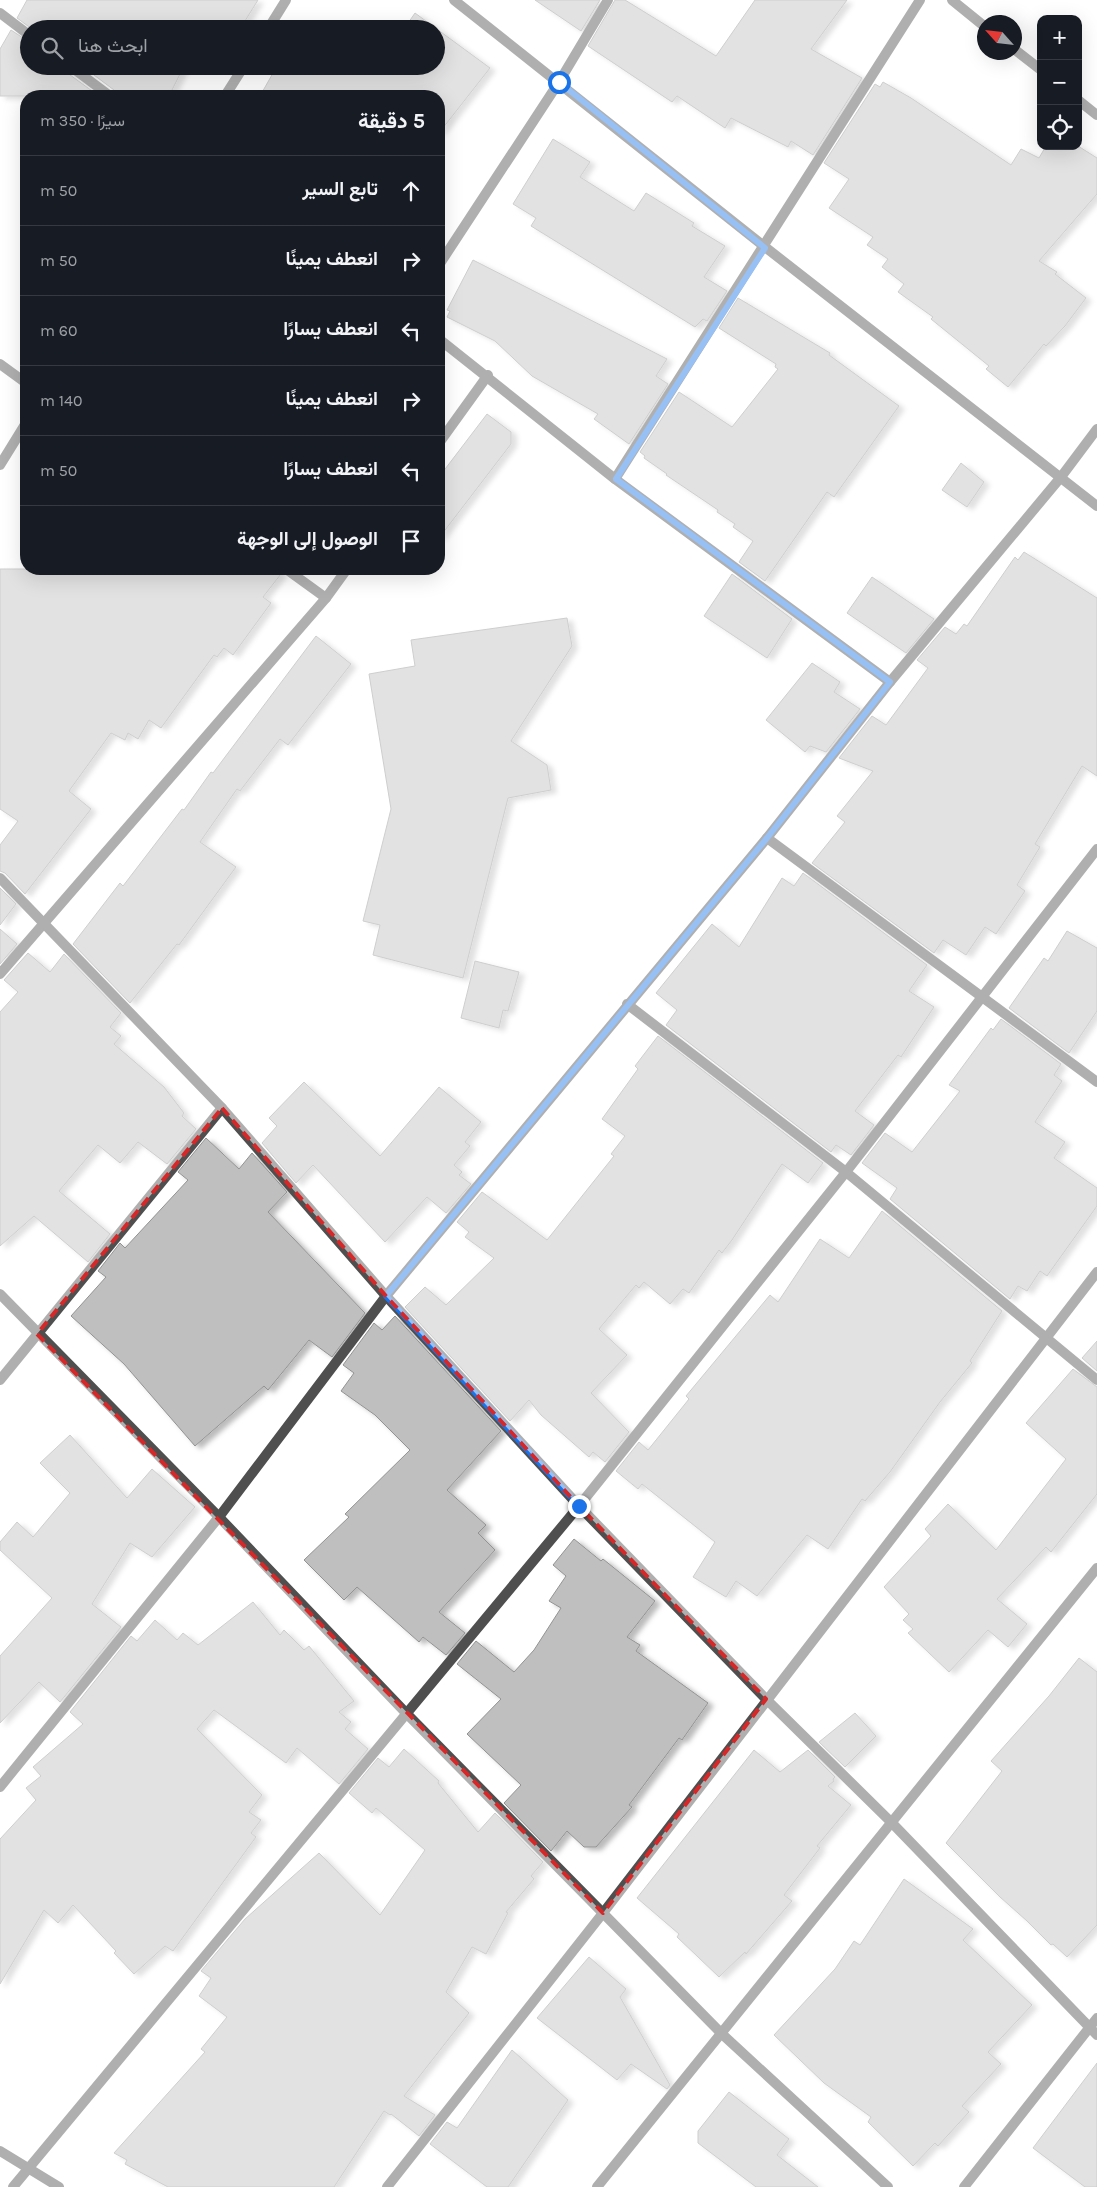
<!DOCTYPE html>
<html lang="ar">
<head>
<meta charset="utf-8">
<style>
  :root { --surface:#171b24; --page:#20242c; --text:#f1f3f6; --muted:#9ea1a6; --line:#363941 }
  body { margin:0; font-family:Karla,Vazirmatn,sans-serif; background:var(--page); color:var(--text); direction:rtl }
  .controls { position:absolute; right:15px; top:15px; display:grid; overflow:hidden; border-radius:10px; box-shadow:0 5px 20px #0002 }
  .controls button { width:45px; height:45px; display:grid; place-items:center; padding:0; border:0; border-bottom:1px solid var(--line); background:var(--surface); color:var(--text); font:25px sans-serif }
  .compass { position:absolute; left:977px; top:15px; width:45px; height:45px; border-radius:50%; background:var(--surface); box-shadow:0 5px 20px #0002; rotate:297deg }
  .stop { position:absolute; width:15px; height:15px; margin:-11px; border:4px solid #1a73e8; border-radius:50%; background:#fff }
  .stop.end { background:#1a73e8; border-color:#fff; box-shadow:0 1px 5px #0008 }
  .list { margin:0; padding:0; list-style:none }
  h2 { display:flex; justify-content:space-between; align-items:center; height:65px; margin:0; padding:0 20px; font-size:21px }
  h2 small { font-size:16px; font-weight:400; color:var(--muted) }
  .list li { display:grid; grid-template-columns:32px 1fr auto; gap:15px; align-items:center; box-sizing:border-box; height:70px; padding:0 20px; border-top:1px solid var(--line) }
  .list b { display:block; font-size:19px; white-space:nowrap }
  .list em { font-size:16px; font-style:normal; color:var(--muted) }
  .icon { flex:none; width:28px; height:28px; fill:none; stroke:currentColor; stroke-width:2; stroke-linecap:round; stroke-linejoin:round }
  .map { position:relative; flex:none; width:1097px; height:2187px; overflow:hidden; direction:ltr }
  .search { position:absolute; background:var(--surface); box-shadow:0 5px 20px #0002; left:20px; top:20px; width:425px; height:55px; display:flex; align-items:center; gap:12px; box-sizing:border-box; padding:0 18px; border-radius:28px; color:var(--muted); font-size:19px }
  .panel { position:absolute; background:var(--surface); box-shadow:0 5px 20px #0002; left:20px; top:90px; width:425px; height:485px; border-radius:20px; direction:rtl }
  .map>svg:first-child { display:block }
  .building { fill:#bfbfbf; stroke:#939393; filter:url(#shadow) }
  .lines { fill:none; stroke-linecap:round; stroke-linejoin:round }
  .street { stroke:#4f4f4f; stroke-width:10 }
  .route { stroke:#1a73e8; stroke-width:6 }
  .marked { fill:none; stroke:#d62828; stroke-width:4; stroke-dasharray:10 6; stroke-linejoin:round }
</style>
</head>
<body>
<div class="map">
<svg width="1097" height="2187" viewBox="0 0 1097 2187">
  <defs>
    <filter id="shadow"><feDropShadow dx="5.5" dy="3" stdDeviation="2.5" flood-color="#0004"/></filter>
  </defs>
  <rect width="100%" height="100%" fill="#fff"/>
  <g class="building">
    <path d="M27 0H258L240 29H32L17 18Z"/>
    <path d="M535 0H600L581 31Z"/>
    <path d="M615 0H625L716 56 755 0H847L811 49 862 78 813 155 791 141 788 147 731 118 725 128 677 96 672 102 588 46Z"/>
    <path d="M415 13 490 68 439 133V96H260L277 66H436V29H404Z"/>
    <path d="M11 30 29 42V66H63L66 72 99 96H0V49Z"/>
    <path d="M82 66H184L169 96H117L114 90Z"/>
    <path d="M883 82 911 98 1011 165 1021 149 1039 158 1046 146H1078L1097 158V194L1039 261 1057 272 1055 274 1086 298 1065 326 1046 346 1044 344 1008 387 986 369 989 366 931 319 933 317 898 292 904 284 882 267 888 259 867 245 873 237 829 208 849 179 824 163 875 84 880 87Z"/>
    <path d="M553 139 590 162 580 177 634 211 646 193 694 223 692 226 725 246 704 277 727 291 707 321 703 319 695 327 531 226 536 218 513 204Z"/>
    <path d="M473 260 667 359 656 376 668 384 629 444 594 419 598 414 532 376 495 341 447 317 450 311 447 310Z"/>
    <path d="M738 298 830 353 829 355 899 406 834 497 827 492 765 581 739 562 753 541 733 527 735 524 717 512 718 510 666 475 667 474 644 458 645 456 640 452 679 392 732 427 778 369 775 367 776 364 719 328Z"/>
    <path d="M487 414 511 432V444L439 538V477Z"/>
    <path d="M961 463 984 482 967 507 942 490Z"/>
    <path d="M1024 552 1097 598V776L1082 766 1035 844 1040 847 1017 885 1025 891 996 934 985 927 966 955 943 940 934 953 812 863 845 822 837 816 873 771 839 758 872 716 886 725 928 668 917 660 945 627 956 634 964 624 967 626 1015 557 1018 560Z"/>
    <path d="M0 569H279L281 574 263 597 271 603 233 655 224 648 217 657 214 655 161 728 149 720 138 739 128 733 125 740 111 733 69 791 91 809 25 894 5 873 0 871V845L18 821 0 809Z"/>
    <path d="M732 574 792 619 767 658 704 616Z"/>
    <path d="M872 577 934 619 906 653 847 613Z"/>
    <path d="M567 618 572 646 511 741 547 765 551 790 508 798 463 978 373 955 380 925 363 921 391 809 369 674 415 666 411 640Z"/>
    <path d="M316 636 351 664 288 745 280 739 240 791 237 789 200 842 236 867 179 945 177 944 130 1003 73 944 120 883 123 886 182 809 184 810 211 772 213 773Z"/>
    <path d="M812 663 840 682 834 692 860 709 826 752 810 746 805 752 766 720Z"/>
    <path d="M803 873 927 965 909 991 934 1007 901 1057 898 1055 855 1111 874 1125 851 1155 836 1145 831 1152 666 1025 677 1010 656 993 712 924 739 947 782 878 794 886Z"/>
    <path d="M0 888 16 904 0 925Z"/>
    <path d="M0 929 17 944 0 964Z"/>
    <path d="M1067 931 1097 948V1011L1069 1053 1009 1008 1044 958 1048 961Z"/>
    <path d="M28 953 50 972 64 954 121 1013 110 1027 121 1036 114 1044 164 1087 184 1113 182 1116 196 1129 167 1164 138 1142 120 1163 98 1145 59 1191 110 1234 88 1262 34 1216 0 1246V1012L18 992 4 980Z"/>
    <path d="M475 961 519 972 508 1011 503 1010 499 1028 461 1018Z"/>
    <path d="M1001 1019 1061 1064 1054 1075 1062 1081 1035 1122 1065 1142 1054 1158 1097 1188V1206L1047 1276 1040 1271 1027 1291 1018 1286 1010 1299 890 1199 897 1188 862 1163 885 1133 912 1152 960 1091 949 1085 991 1028 993 1030Z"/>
    <path d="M658 1036 823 1163 808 1183 782 1164 732 1240 722 1253 719 1250 689 1293 683 1289 670 1304 644 1282 639 1288 636 1285 599 1329 627 1355 591 1393 629 1432 605 1462 593 1452 589 1457 541 1415 529 1400 510 1421 405 1307 425 1287 446 1305 494 1258 465 1237 469 1232 457 1222 482 1192 547 1240 614 1156 611 1154 625 1136 602 1119 638 1069 635 1066Z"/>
    <path d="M304 1082 380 1156 439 1087 481 1122 465 1142 470 1146 454 1165 462 1172 459 1175 471 1184 446 1213 427 1197 385 1242 313 1165 296 1183 262 1143 277 1126 269 1118Z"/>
    <path d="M206 1138 239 1169 252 1153 287 1192 268 1212 365 1313 332 1357 309 1340 268 1390 264 1386 195 1446 124 1364 71 1316 106 1277 98 1271 120 1243 125 1248 188 1180 178 1172Z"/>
    <path d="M882 1211 1002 1311 970 1361 972 1363 940 1402 890 1472 865 1501 862 1499 828 1549 807 1535 757 1596 736 1581 726 1597 693 1577 715 1542 642 1484 638 1489 616 1471 639 1442 648 1450 689 1399 686 1396 770 1295 778 1302 820 1239 849 1258Z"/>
    <path d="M395 1316 501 1431 447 1490 486 1525 478 1533 495 1550 439 1612 465 1633 446 1655 423 1637 419 1642 357 1587 344 1600 304 1560 349 1517 345 1514 410 1450 375 1415 341 1391 354 1373 343 1365 374 1323 382 1330Z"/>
    <path d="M1097 1341V1371L1082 1358Z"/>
    <path d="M1073 1369 1097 1387V1494L1051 1552 1046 1547 997 1599 1027 1624 1008 1647 988 1630 949 1672 908 1633 913 1629 903 1620 909 1614 884 1587 931 1536 925 1529 948 1504 996 1550 1066 1459 1026 1423Z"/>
    <path d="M70 1435 127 1498 152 1469 195 1507 152 1557 130 1543 92 1604 121 1627 60 1702 39 1682 0 1723V1656L52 1598 0 1550V1542L17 1522 33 1537 70 1493 40 1463Z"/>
    <path d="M574 1539 601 1561 603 1559 655 1601 627 1637 640 1645 636 1651 708 1703 682 1740 679 1738 629 1805 632 1807 596 1847H584L567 1831 551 1851 504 1803 521 1785 467 1734 501 1699 457 1664 476 1641 514 1672 534 1650 561 1608 549 1601 566 1576 553 1565Z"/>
    <path d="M253 1602 280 1635 284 1630 304 1650 309 1646 354 1701 339 1712 351 1722 345 1729 368 1749 339 1784 297 1748 286 1763 214 1710 197 1729 262 1795 249 1812 261 1820 251 1833 256 1837 173 1951 165 1946 134 1974 114 1953 116 1951 73 1905 58 1923 44 1910 0 1984V1839L36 1800 26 1788 41 1776 33 1767 83 1724 70 1712 131 1636 137 1641 155 1620 177 1640 183 1633 198 1645Z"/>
    <path d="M1079 1658 1097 1672V1925L1067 1957 1053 1944 1051 1945 1027 1921 1000 1897 946 1843 1002 1771 991 1761 1049 1696Z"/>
    <path d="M855 1713 876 1736 845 1767 819 1742Z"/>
    <path d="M404 1749 439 1781 438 1783 478 1832 495 1813 543 1862 531 1876 534 1879 506 1912 508 1913 486 1954 472 1947 446 1992 469 2013 404 2096 435 2115 419 2136 391 2114 390 2115 384 2111 334 2187H168L125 2164 127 2160 114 2153 205 2052 201 2049 227 2017 199 1996 211 1978 201 1971 245 1919 319 1853 380 1915 425 1850 376 1808 372 1813 349 1793 378 1758 389 1767Z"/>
    <path d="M754 1750 780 1772 808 1750 835 1777 833 1779 834 1781 828 1786 851 1805 817 1846 820 1848 784 1895 792 1901 746 1954 745 1952 719 1977 677 1937 679 1934 637 1898Z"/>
    <path d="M904 1879 973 1929 963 1940 1032 2005 988 2052 1001 2064 962 2106 969 2112 938 2146 935 2143 913 2166 868 2122 871 2117 824 2083 774 2035 835 1969 854 1941 860 1945Z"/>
    <path d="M589 1957 626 1989 620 1997 670 2085 667 2089 631 2064 617 2080 537 2018Z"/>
    <path d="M512 2050 568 2100 508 2187H487L430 2144 447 2122 457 2128Z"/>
    <path d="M1097 2063V2187H1085L1033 2148Z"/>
    <path d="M729 2092 789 2139 777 2155 818 2187H756L698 2143V2131Z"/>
  </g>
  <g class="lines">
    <g class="street">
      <path d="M454 0 765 247 1097 506"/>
      <path d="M952 0 984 26"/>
      <path d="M0 13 29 35"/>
      <path d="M268 29 286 0"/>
      <path d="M1014 49 1041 70"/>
      <path d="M70 66 110 96"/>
      <path d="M225 96 244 66"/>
      <path d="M1078 100 1097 115"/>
      <path d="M439 265 559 82 608 0"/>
      <path d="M439 339 615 479 890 682"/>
      <path d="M0 364 26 383"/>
      <path d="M439 443 488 375"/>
      <path d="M0 465 26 423"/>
      <path d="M615 479 920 0"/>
      <path d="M286 569 326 598"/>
      <path d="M767 838 1097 1082"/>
      <path d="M0 878 222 1108 386 1296 579 1506 766 1699 892 1823 1097 2035"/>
      <path d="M0 974 326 598 347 569"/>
      <path d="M627 1004 846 1172 1097 1380"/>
      <path d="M0 1294 219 1517 406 1713 722 2034 888 2187"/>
      <path d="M0 1380 222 1108"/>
      <path d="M0 1787 219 1517 386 1296 767 838 890 682 1061 477 1097 429"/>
      <path d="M0 2151 59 2187"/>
      <path d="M13 2187 579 1506 846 1172 1097 849"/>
      <path d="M387 2187 603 1913 1097 1272"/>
      <path d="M597 2187 1097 1568"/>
      <path d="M964 2187 1097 2018"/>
    </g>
  </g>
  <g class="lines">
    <path class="route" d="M559 82 765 248 616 479 890 682 767 838 386 1296 579 1506"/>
  </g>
  <path d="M0 0H1097V2187H0ZM222 1108 386 1296 579 1506 766 1699 603 1913 37 1334Z" fill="#fff" fill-opacity=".55" fill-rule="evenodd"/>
  <path class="marked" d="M222 1108 386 1296 579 1506 766 1699 603 1913 37 1334Z"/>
</svg>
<div class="controls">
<button>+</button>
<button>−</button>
<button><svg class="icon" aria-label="locate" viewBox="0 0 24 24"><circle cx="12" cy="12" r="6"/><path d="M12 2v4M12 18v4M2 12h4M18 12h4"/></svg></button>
</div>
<svg class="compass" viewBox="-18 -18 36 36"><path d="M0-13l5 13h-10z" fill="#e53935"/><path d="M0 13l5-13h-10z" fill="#9ea1a6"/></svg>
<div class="stop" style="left:559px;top:82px"></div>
<div class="stop end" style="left:579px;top:1506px"></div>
<div class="search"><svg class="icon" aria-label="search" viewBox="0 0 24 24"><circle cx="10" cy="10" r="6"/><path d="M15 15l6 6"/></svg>ابحث هنا</div>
<section class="panel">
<h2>5 دقيقة<small>سيرًا · 350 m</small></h2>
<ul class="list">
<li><svg class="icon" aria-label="ahead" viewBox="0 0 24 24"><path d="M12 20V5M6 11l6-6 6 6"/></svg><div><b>تابع السير</b></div><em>50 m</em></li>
<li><svg class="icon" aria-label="right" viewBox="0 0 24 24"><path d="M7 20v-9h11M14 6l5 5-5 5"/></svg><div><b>انعطف يمينًا</b></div><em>50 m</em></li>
<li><svg class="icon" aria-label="left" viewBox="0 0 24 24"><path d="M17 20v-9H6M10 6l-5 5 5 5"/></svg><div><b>انعطف يسارًا</b></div><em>60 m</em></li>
<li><svg class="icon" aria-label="right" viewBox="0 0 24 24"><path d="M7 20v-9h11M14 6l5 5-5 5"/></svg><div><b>انعطف يمينًا</b></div><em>140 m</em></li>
<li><svg class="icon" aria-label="left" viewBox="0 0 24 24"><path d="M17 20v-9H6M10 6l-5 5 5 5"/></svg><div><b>انعطف يسارًا</b></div><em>50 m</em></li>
<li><svg class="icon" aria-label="arrive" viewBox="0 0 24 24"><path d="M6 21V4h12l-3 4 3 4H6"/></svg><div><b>الوصول إلى الوجهة</b></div></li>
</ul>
</section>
</div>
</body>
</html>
